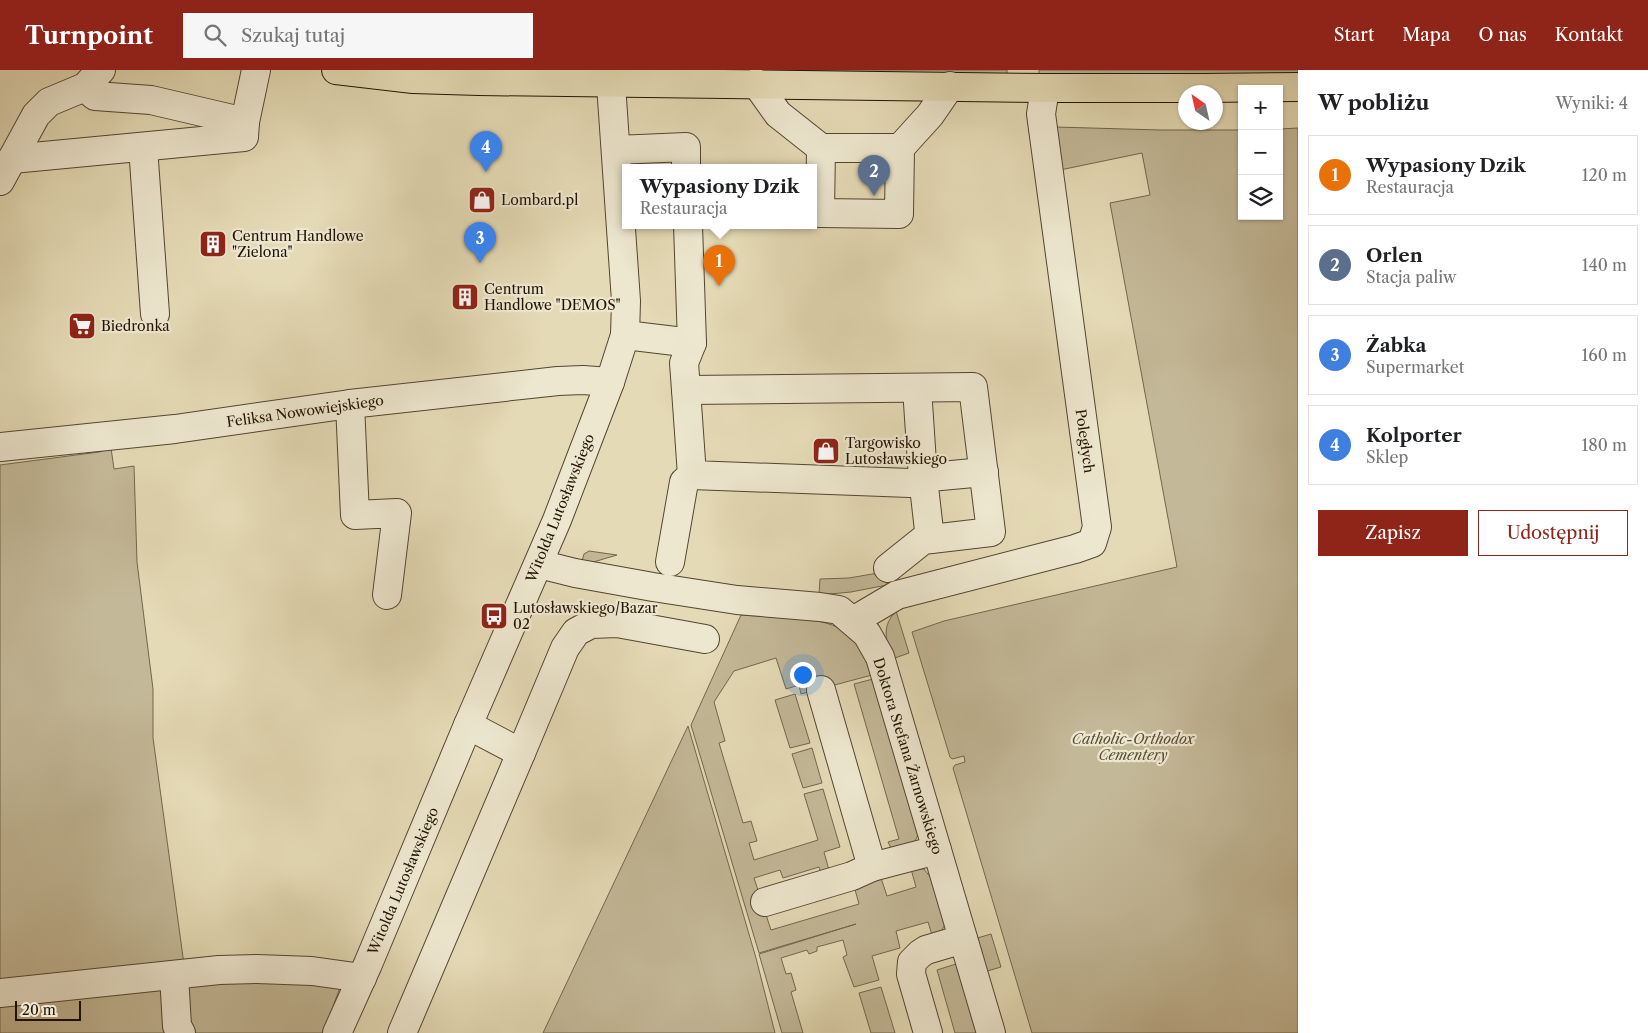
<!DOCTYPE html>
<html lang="pl">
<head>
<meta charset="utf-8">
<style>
  :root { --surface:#fff; --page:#f6f6f6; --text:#202124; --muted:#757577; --line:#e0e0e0; --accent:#8f2418 }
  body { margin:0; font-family:"Libre Caslon Text",serif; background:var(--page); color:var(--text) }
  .controls { position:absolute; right:15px; top:15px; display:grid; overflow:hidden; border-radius:0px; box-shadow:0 1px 4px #0004 }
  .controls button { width:45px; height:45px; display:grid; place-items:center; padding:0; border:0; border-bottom:1px solid var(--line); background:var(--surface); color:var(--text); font:25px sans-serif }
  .compass { position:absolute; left:1178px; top:15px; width:45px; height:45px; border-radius:50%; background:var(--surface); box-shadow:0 1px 4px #0004; rotate:326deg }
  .scale { position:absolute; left:15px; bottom:12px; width:66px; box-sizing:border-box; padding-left:5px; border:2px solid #231303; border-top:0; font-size:14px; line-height:18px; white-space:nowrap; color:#231303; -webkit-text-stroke:4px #ede7cf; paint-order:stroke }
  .you { position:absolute; left:802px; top:604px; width:18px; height:18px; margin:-12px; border:4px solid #fff; border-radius:50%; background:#1a73e8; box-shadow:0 0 0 8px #1a73e833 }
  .badge { display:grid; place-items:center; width:32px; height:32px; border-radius:50%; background:var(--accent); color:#fff; font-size:16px; font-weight:700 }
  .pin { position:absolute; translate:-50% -41px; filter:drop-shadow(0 1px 2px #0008) }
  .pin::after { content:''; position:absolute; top:26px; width:18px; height:15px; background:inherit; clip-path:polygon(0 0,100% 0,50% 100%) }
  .popup { position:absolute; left:622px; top:94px; width:195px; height:65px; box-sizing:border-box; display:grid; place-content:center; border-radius:0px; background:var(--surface); filter:drop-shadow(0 1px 4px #0005); font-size:16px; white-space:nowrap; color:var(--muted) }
  .popup b { font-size:19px; color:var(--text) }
  .popup::after { content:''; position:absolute; left:50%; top:100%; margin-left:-10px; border:10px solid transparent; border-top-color:var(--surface) }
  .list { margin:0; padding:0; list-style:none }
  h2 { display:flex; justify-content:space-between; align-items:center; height:65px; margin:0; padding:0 20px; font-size:21px }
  h2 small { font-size:16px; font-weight:400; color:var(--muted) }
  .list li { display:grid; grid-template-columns:32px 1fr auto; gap:15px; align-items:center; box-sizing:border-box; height:80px; margin:0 10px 10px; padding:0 10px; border:1px solid var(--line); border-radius:0px }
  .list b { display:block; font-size:19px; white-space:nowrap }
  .list p { margin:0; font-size:16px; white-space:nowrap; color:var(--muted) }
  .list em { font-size:16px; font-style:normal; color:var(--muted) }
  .actions { display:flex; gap:10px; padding:15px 20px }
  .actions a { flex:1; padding:11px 0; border:1px solid var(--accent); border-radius:0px; text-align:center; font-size:18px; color:var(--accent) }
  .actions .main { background:var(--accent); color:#fff }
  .icon { flex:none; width:28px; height:28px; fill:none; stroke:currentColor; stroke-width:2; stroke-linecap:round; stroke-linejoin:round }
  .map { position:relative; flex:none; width:1298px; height:963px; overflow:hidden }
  header { display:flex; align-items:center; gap:30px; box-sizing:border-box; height:70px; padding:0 25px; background:var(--accent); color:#fff }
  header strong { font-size:24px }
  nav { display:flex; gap:28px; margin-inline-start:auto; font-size:18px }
  .search { width:350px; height:45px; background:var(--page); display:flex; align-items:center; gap:12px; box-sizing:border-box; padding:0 18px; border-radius:0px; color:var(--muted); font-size:19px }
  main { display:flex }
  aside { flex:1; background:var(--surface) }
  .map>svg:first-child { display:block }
  .green { fill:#c3b897; stroke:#73664d }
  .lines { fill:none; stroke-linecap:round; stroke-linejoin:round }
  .minor-casing { stroke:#534530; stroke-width:30 }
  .major-casing { stroke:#231303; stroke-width:30 }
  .minor { stroke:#ede7cf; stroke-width:28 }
  .major { stroke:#e4dab5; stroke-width:28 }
  .labels { text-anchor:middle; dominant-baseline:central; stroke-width:4.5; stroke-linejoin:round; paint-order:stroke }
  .poi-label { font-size:14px; fill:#231303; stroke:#ede7cf; text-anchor:start }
  .street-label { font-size:14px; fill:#231303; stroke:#ede7cf }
  .park-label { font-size:14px; font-style:italic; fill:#5b4d37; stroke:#ede7cf }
</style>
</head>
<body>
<header>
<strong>Turnpoint</strong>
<div class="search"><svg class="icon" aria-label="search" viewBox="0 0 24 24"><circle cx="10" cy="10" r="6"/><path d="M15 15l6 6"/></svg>Szukaj tutaj</div>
<nav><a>Start</a><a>Mapa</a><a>O nas</a><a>Kontakt</a></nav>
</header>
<main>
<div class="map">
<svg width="1298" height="963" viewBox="0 0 1298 963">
  <rect width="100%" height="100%" fill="#e4dab5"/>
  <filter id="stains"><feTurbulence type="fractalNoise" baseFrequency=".004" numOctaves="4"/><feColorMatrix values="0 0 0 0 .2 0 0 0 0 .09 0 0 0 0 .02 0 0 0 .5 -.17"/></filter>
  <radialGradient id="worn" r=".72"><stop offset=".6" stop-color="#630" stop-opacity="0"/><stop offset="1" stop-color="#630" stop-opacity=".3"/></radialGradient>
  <g class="green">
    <path d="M679 0H1007V4Z"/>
    <rect x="1039" y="0" width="259" height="5"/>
    <path d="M1056 57 1160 60H1242V146H1279V59L1298 58V963H1032L953 698 955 695 965 692 964 686 952 689 950 687 912 562 944 551 1177 497 1110 133 1150 125 1142 83 1060 100Z"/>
    <path d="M111 378 114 399 134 396 137 492 153 619V668L186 909 341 915 323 963H0V395L99 382Z"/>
    <path d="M589 481 617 485 590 493 582 491 584 484Z"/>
    <path d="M884 502 887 515 851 522 819 525 820 509 849 508Z"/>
    <path d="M896 541 909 583 892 589C886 570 881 557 896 541Z"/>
    <path d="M741 545C758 546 775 547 791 548 836 551 858 559 872 605L801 624 799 615 786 619 776 588 734 601 714 632 725 671 719 673 743 753 751 751 757 771 749 773 754 790 818 770 804 724 823 719 840 777 824 782 830 804 822 806 819 797 783 808 780 800 754 808 771 860 859 834 854 816 881 808 887 826 916 817 911 799H924L931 808 945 854 940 864 933 868 928 852 896 861 900 878 872 886 879 910 854 917 843 887 847 885 843 870 817 877V881L809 884 807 880 781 888 786 904 791 903 796 920 791 922 803 963H782L759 884 856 854 759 883 691 655Z"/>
    <path d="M873 609 918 765 914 773 891 778 888 772 899 769 854 614Z"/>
    <path d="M795 624 810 673 790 678 775 630Z"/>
    <path d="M688 656 756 888 775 963H543Z"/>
    <path d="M812 678 822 713 803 718 792 684Z"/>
    <path d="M991 864 1001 897 984 902 974 869Z"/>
    <path d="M956 894 977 963H955L937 900Z"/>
    <path d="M881 917 895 963H871L859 923Z"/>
  </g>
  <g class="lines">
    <g class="minor-casing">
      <g id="minor">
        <path d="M756 13 778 44 821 78H900L930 45 950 16"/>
        <path d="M85 17 95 26 151 30 245 52"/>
        <path d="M143 77 155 244"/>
        <path d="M821 78 820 143 899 144 900 78"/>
        <path d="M616 80 686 77V97"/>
        <path d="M12 89 244 67 245 52 256 0"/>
        <path d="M0 111 36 45 49 32 85 17 101 0"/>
        <path d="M625 265 692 273 688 155"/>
        <path d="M692 273 684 293 686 320 973 317 991 462 923 470 888 498"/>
        <path d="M917 318 923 408 930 469"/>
        <path d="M686 320 692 405 910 413 930 407 984 402"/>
        <path d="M350 334 355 445 397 443 387 525"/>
        <path d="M0 377 175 359 350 334 558 311 583 310 610 312"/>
        <path d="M670 492 684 412 692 405"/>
        <path d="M539 494 575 503 653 517 737 530 820 537 839 540 867 564 880 587 991 963"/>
        <path d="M853 551 897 525 1075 479 1092 473 1097 457 1041 44 1045 18"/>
        <path d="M821 620 872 797 937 780"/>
        <path d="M468 655 521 683 565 578 576 562 591 554 617 553 705 569"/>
        <path d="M765 832 852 806 872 797"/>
        <path d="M174 905 177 956 181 963"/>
        <path d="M0 923 219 900 257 899 312 901 362 908"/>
        <path d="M337 963 368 894 468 655 557 450 610 312 625 265 626 231 610 0"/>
        <path d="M402 963 521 683"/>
        <path d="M928 963 911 904 912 892 920 884 926 880 963 869"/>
      </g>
    </g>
    <g class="major-casing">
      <path id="major" d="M336 0 413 9 479 11 1045 18H1204L1298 17"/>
    </g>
    <use href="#minor" class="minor"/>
    <use href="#major" class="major"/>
  </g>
  <defs>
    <g id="shop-square" transform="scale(1.4375)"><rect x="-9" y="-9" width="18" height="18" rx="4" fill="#8f2418" stroke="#ede7cf"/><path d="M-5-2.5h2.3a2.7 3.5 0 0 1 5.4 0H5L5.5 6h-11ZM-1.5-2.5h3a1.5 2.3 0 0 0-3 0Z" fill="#fff"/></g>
    <g id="building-square" transform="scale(1.4375)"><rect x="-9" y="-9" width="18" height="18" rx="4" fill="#8f2418" stroke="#ede7cf"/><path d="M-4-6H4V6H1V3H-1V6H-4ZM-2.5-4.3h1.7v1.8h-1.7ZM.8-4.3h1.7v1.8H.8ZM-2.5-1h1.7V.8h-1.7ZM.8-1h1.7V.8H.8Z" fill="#fff"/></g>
    <g id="supermarket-square" transform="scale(1.4375)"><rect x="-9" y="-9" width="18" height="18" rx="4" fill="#8f2418" stroke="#ede7cf"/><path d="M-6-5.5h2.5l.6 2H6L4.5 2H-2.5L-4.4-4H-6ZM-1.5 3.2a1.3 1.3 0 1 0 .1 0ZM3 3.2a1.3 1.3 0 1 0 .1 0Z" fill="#fff"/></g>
    <g id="bus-square" transform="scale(1.4375)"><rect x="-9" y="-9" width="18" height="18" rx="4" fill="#8f2418" stroke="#ede7cf"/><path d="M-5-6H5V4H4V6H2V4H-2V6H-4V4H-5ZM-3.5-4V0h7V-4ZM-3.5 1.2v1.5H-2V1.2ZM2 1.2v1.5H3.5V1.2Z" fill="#fff"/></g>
  </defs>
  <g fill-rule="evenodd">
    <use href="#shop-square" x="482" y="130"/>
    <use href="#building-square" x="213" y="174"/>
    <use href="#building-square" x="465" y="227"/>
    <use href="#supermarket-square" x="82" y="256"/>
    <use href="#shop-square" x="826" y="381"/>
    <use href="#bus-square" x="494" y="546"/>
  </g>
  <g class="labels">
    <g class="poi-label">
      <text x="501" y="130">Lombard.pl</text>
      <text x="232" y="166">Centrum Handlowe<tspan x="232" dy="16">"Zielona"</tspan></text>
      <text x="484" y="219">Centrum<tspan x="484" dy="16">Handlowe "DEMOS"</tspan></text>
      <text x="101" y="256">Biedronka</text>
      <text x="845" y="373">Targowisko<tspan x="845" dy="16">Lutosławskiego</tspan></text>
      <text x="513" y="538">Lutosławskiego/Bazar<tspan x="513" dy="16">02</tspan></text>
    </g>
    <g class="street-label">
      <text transform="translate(305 341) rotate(-8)">Feliksa Nowowiejskiego</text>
      <text transform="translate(1085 371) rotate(82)">Poległych</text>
      <text transform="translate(560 438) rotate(-68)">Witolda Lutosławskiego</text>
      <text transform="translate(908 686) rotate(73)">Doktora Stefana Żarnowskiego</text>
      <text transform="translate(403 811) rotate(-67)">Witolda Lutosławskiego</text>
    </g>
    <g class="park-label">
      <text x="1133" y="669">Catholic-Orthodox<tspan x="1133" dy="16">Cementery</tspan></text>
    </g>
  </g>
  <rect width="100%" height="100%" filter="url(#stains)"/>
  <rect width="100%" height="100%" fill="url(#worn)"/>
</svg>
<div class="controls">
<button>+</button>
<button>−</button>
<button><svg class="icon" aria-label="layers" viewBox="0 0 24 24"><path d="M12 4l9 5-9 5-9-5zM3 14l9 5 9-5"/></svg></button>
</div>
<svg class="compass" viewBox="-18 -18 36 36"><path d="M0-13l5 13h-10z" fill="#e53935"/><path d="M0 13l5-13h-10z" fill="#757577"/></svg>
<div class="scale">20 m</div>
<div class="you"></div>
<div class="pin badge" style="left:719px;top:216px;background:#e8710a">1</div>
<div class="popup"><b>Wypasiony Dzik</b>Restauracja</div>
<div class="pin badge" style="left:874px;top:126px;background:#5c6f8a">2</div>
<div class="pin badge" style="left:480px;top:193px;background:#3f7fe0">3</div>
<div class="pin badge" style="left:486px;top:102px;background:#3f7fe0">4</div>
</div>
<aside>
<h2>W pobliżu<small>Wyniki: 4</small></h2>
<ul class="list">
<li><span class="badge" style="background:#e8710a">1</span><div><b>Wypasiony Dzik</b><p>Restauracja</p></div><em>120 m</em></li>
<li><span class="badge" style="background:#5c6f8a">2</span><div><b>Orlen</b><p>Stacja paliw</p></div><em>140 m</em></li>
<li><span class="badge" style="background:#3f7fe0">3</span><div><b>Żabka</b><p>Supermarket</p></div><em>160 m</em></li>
<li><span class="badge" style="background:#3f7fe0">4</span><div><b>Kolporter</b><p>Sklep</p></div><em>180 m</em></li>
</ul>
<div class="actions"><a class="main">Zapisz</a><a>Udostępnij</a></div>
</aside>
</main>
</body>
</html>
